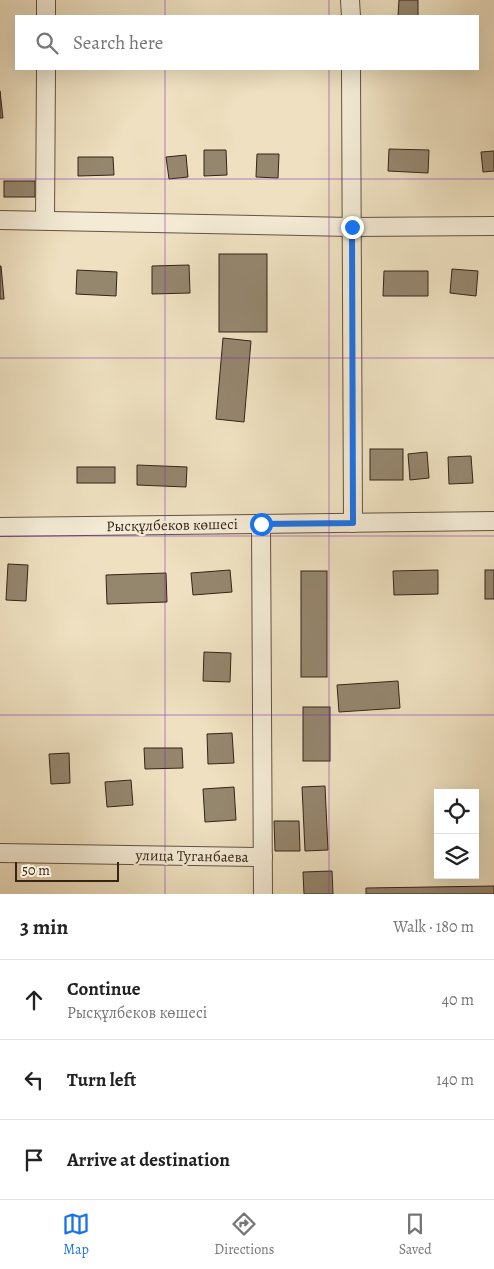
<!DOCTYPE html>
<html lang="en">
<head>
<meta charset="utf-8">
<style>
  :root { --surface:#fff; --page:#f2f2f2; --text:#222; --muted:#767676; --line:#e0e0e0; --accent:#1a73e8 }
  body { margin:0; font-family:Alegreya,serif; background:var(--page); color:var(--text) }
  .controls { position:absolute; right:15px; bottom:15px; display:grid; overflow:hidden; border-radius:0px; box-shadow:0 5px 20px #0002 }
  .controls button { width:45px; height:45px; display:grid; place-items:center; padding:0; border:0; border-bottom:1px solid var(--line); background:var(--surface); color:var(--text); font:25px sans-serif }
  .scale { position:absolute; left:15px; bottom:12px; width:104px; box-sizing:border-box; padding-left:5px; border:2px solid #352416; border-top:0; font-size:14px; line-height:18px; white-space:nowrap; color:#352416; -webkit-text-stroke:4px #f4ebd6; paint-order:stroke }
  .stop { position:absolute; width:15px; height:15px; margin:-11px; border:4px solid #1a73e8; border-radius:50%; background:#fff }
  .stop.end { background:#1a73e8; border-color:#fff; box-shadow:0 1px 5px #0008 }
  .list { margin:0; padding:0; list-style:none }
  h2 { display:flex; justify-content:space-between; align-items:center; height:65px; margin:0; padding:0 20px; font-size:21px }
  h2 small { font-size:16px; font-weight:400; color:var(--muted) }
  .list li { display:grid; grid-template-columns:32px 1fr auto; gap:15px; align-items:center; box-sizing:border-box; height:80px; padding:0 20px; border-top:1px solid var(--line) }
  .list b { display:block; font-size:19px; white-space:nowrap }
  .list p { margin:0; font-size:16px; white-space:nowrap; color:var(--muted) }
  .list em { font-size:16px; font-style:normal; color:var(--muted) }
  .icon { flex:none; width:28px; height:28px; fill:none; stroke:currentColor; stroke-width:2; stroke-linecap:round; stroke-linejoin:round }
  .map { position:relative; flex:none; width:494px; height:894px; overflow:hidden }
  .search { position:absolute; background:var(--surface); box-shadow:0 5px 20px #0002; left:15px; right:15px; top:15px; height:55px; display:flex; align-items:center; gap:12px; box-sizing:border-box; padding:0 18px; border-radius:0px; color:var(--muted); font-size:19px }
  .sheet { height:305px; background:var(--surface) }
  nav { display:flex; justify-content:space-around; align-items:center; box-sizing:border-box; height:70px; border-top:1px solid var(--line); background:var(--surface); font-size:14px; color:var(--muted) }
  nav a { display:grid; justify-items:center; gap:2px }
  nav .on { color:var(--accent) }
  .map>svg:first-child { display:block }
  .building { fill:#95866e; stroke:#352416 }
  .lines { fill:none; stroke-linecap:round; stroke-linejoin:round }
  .minor-casing { stroke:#635340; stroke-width:20 }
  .minor { stroke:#f4ebd6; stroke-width:18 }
  .route { stroke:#1a73e8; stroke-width:6 }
  .grid { fill:none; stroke:#7b2cbf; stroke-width:1; stroke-opacity:0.55 }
  .labels { text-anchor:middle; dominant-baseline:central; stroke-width:4.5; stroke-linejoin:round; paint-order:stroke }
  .street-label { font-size:15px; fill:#352416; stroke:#f4ebd6 }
</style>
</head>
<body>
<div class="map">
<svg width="494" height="894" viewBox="0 0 494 894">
  <rect width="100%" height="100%" fill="#eee0c0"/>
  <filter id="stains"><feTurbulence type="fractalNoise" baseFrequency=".004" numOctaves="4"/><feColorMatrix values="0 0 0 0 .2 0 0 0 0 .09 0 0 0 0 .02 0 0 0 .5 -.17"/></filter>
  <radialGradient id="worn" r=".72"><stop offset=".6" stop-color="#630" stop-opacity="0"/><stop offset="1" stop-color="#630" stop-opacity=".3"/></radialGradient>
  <g class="building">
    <path d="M399 0H418V16H398Z"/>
    <path d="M0 91 3 118H0Z"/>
    <path d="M389 149 429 150 428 173 388 171Z"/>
    <path d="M204 150H226L227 175 204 176Z"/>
    <path d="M494 151V171L483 172 481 152Z"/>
    <path d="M257 154H279L278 178 256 177Z"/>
    <path d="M186 155 188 177 169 179 166 157Z"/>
    <path d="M78 157H113L114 175 78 176Z"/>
    <rect x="4" y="181" width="31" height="16"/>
    <rect x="219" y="254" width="48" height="78"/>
    <path d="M189 265 190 293 152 294V266Z"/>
    <path d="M0 266H1L4 299H0Z"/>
    <path d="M452 269 478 271 476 296 450 293Z"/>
    <path d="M77 270 117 272 116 296 76 294Z"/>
    <path d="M384 271H428V296H383Z"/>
    <path d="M223 338 251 341 244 422 216 419Z"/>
    <rect x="370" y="449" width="33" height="31"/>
    <path d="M427 452 429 478 410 480 408 454Z"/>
    <path d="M471 456 473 483 449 484 448 457Z"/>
    <path d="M137 465 187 467 186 487 137 485Z"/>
    <rect x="77" y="467" width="38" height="16"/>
    <path d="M8 564 28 565 26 601 6 600Z"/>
    <path d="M230 570 232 592 193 595 191 573Z"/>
    <path d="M438 570V594L394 595 393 571Z"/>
    <rect x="485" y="570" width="9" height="29"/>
    <rect x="301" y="571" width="26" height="106"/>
    <path d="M166 573 167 602 107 604 106 575Z"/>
    <path d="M204 652 231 653 230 682 203 681Z"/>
    <path d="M398 681 400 708 339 712 337 685Z"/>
    <rect x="303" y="707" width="27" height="54"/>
    <path d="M232 733 234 763 208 764 207 734Z"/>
    <path d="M144 748H182L183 768 145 769Z"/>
    <path d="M69 753 70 783 51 784 49 754Z"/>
    <path d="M131 780 133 805 107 807 105 782Z"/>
    <path d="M325 786 328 850 305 851 302 787Z"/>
    <path d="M234 787 236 820 205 822 203 789Z"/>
    <path d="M274 821H299L300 851H275Z"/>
    <path d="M332 871 333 894H304L303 872Z"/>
    <path d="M494 886V894H366V888Z"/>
  </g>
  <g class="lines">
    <g class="minor-casing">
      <g id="minor">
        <path d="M350 0 351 16"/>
        <path d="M46 16V0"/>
        <path d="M351 69 353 523"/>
        <path d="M0 220 351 227 494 226"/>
        <path d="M45 220 46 69"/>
        <path d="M261 524 263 894"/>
        <path d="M0 527 494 521"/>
        <path d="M0 853 263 857"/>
      </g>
    </g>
    <use href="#minor" class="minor"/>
  </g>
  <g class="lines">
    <path class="route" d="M261 524 353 523 352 227"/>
  </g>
  <path class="grid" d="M165 0V16M329 0V16M165 69V894M329 69V894M0 179H494M0 358H494M0 536H494M0 715H494"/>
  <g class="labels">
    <g class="street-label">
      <text transform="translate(172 525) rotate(-1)">Рысқұлбеков көшесі</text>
      <text transform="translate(192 856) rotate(1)">улица Туганбаева</text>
    </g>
  </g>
  <rect width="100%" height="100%" filter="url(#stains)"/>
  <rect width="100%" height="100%" fill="url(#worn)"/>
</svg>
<div class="controls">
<button><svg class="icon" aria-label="locate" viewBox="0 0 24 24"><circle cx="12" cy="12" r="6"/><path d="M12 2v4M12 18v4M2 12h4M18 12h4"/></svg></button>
<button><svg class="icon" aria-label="layers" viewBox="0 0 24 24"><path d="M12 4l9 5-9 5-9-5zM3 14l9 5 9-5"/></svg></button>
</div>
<div class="scale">50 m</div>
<div class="stop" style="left:261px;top:524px"></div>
<div class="stop end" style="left:352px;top:227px"></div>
<div class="search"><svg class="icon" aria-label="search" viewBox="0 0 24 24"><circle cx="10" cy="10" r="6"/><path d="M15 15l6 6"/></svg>Search here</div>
</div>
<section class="sheet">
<h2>3 min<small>Walk · 180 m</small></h2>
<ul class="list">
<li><svg class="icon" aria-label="ahead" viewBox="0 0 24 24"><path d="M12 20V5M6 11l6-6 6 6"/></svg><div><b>Continue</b><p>Рысқұлбеков көшесі</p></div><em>40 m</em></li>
<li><svg class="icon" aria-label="left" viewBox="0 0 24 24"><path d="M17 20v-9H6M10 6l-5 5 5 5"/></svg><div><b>Turn left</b></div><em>140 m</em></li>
<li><svg class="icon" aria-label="arrive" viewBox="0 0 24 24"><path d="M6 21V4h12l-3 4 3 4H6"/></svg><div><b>Arrive at destination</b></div></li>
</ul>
</section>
<nav>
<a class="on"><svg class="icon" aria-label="map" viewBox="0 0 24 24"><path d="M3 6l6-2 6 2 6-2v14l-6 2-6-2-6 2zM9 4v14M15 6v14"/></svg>Map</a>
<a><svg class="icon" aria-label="directions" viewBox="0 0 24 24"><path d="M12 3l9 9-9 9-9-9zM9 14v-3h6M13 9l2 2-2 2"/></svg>Directions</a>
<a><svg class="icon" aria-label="saved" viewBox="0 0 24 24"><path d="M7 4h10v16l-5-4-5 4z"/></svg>Saved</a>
</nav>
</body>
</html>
